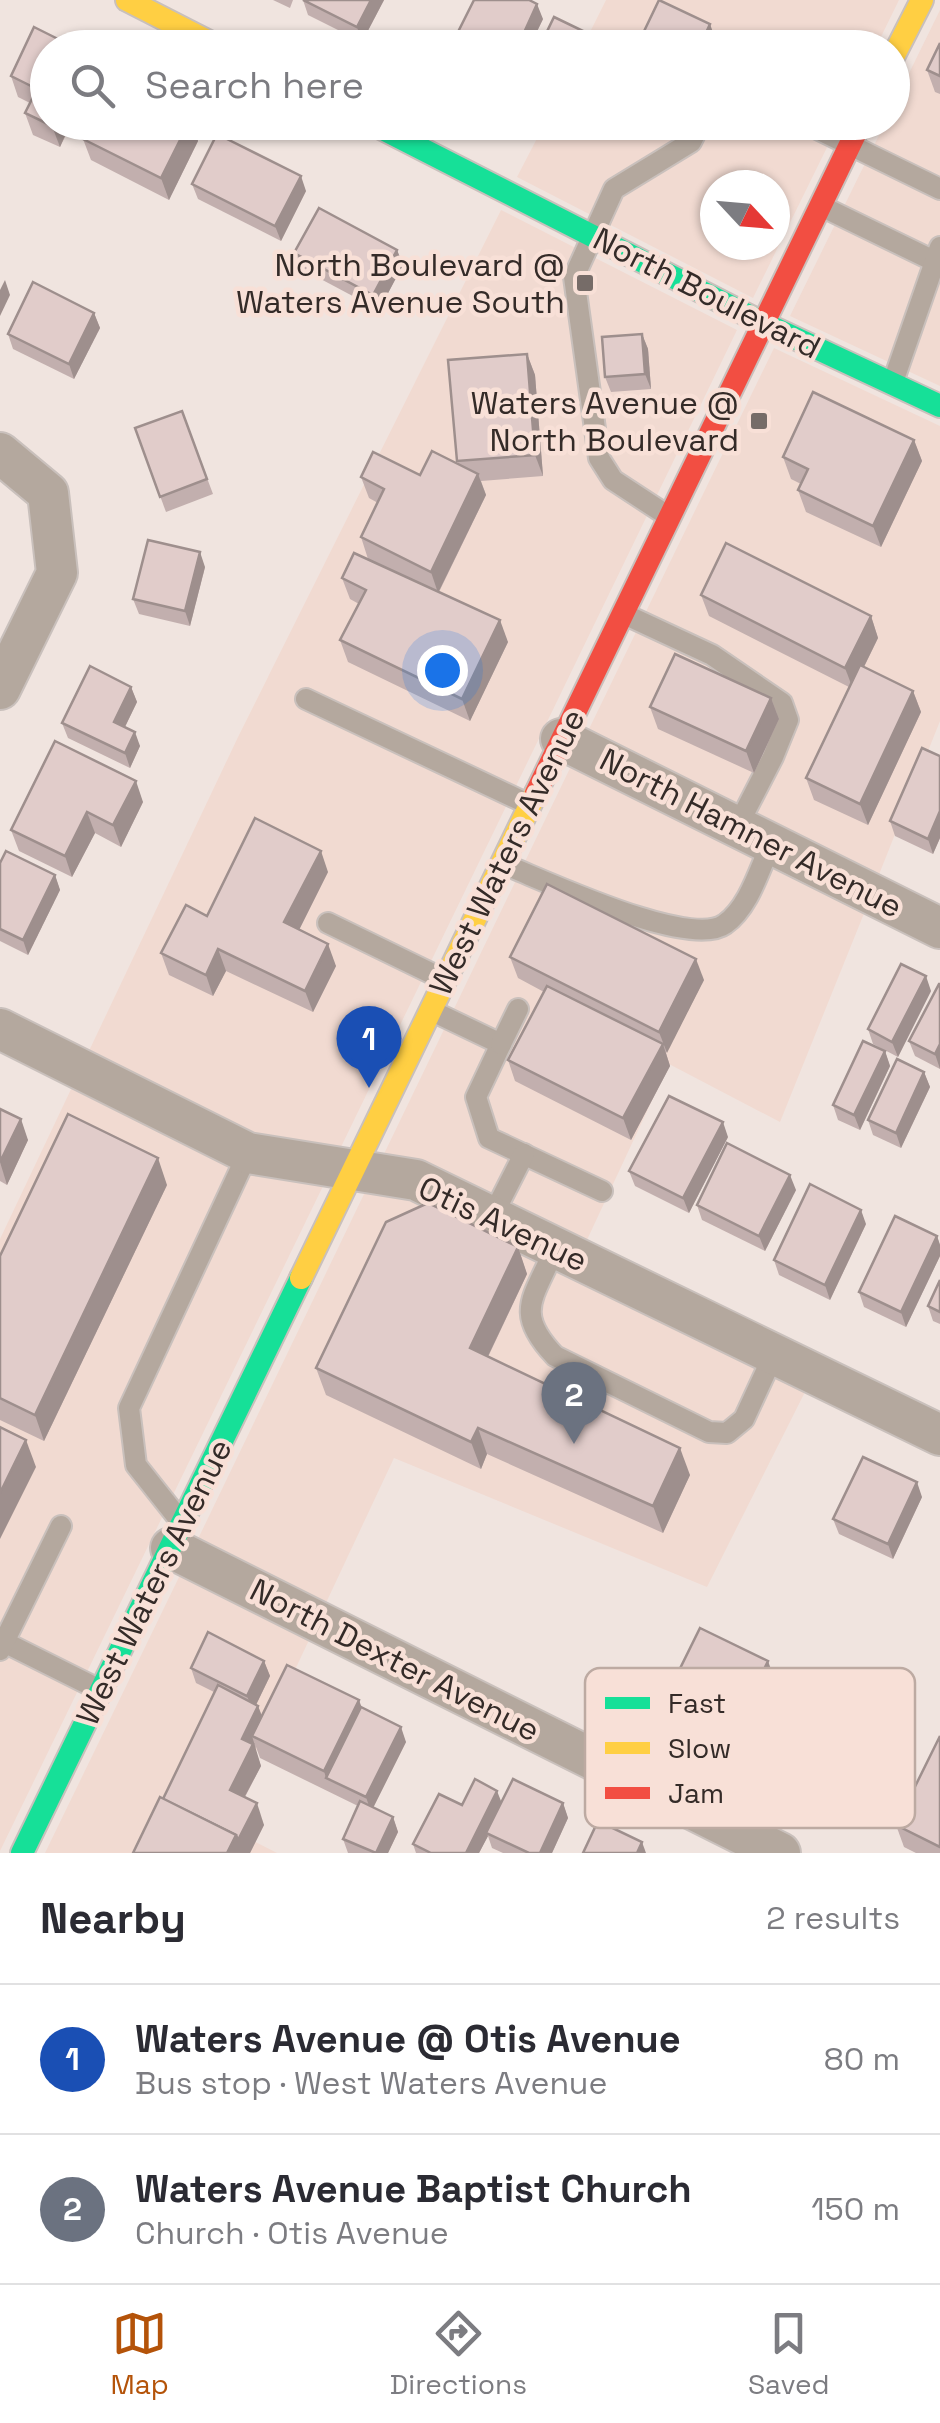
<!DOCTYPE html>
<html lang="en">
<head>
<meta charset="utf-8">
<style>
  :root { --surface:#fff; --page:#f7f7f7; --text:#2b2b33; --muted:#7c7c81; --line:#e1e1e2; --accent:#b45309 }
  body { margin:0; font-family:"Space Grotesk",sans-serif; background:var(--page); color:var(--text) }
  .compass { position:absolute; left:700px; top:170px; width:90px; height:90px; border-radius:50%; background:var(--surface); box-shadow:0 2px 8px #0004; rotate:116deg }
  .you { position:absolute; left:442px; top:670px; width:35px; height:35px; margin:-25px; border:8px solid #fff; border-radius:50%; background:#1a73e8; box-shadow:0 0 0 15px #1a73e833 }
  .badge { display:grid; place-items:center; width:65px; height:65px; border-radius:50%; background:var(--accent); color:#fff; font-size:32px; font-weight:700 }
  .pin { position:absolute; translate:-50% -82px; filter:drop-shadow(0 2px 5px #0008) }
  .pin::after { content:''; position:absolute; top:52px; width:35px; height:30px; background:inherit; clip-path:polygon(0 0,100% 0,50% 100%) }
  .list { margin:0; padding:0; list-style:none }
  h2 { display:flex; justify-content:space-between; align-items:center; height:130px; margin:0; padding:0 40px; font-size:42px }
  h2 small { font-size:32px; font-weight:400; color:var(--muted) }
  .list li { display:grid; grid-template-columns:65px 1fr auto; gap:30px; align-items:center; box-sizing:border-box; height:150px; padding:0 40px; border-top:2px solid var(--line) }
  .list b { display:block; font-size:38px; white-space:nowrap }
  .list p { margin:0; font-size:32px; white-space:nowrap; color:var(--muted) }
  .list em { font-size:32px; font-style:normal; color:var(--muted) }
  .icon { flex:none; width:55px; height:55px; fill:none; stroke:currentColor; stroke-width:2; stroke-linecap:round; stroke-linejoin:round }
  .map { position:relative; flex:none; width:940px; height:1853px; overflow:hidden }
  .search { position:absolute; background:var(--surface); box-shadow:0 2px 8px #0004; left:30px; right:30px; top:30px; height:110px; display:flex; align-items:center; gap:25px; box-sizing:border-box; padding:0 35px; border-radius:55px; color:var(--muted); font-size:38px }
  .sheet { height:430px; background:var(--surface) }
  nav { display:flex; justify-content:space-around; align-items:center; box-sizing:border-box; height:140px; border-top:2px solid var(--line); background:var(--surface); font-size:28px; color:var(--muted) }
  nav a { display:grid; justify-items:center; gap:5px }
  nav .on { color:var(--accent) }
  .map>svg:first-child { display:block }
  .built { fill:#f1dad1; fill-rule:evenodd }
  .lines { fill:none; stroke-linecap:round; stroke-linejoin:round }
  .lane-casing { stroke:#c9c0bc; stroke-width:24 }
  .street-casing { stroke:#c9c0bc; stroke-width:44 }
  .fast-casing { stroke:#c9c0bc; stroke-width:26 }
  .slow-casing { stroke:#c9c0bc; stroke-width:26 }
  .jam-casing { stroke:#c9c0bc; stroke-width:26 }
  .lane { stroke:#b4a89e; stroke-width:20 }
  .street { stroke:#b4a89e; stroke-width:40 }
  .fast { stroke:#16e098; stroke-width:22 }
  .slow { stroke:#ffcf43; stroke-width:22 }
  .jam { stroke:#f24e42; stroke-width:22 }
  .wall { fill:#c2afae }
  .shaded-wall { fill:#9e8f8d }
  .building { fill:#e1ccca; stroke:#9e8f8d; stroke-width:2.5 }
  .poi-dot { fill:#766c68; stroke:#f8e0d7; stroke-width:4 }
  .labels { text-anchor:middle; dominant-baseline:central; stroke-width:9; stroke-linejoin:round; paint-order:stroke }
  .poi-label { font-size:32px; fill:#342b28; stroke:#f8e0d7; text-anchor:end }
  .street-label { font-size:32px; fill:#342b28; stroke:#f8e0d7 }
  .key { fill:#f8e0d7; stroke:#bdaaa2; stroke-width:2.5 }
  .key-label { font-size:28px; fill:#342b28 }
</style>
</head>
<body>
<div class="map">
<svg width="940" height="1853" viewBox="0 0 940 1853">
  <rect width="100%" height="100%" fill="#f0e4df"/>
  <g class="built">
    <path d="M606 0H899L876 47 582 48Z"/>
    <path d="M940 10V386L790 316 885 123 892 122 893 106Z"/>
    <path d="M545 123H839L753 298 517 177ZM715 185H775V245H715Z"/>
    <path d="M501 210 737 330 340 1149 253 1135 88 1053 239 735Z"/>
    <path d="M774 348 940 426V721L878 877 588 731Z"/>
    <path d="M572 764 865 911 780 1122 669 1064 586 1242 383 1156Z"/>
    <path d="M73 1085 324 1184 0 1851V1239Z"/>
    <path d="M366 1190 411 1198 806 1390 707 1587 394 1458 325 1605 197 1541Z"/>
    <path d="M181 1573 310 1638 227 1813 238 1833 277 1853H45Z"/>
  </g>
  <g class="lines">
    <g class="lane-casing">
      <g id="lane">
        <path d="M803 122 940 189"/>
        <path d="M823 207 934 261"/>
        <path d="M893 382 940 247"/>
        <path d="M668 516 613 480 599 458 574 277 614 189 691 142 701 122"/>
        <path d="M624 614 712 655 782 703 788 720 773 757 737 827"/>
        <path d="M306 699 528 804"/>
        <path d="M503 864C544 880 690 950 725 924 749 907 759 870 771 844"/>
        <path d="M328 923 443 979"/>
        <path d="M432 1011 501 1044 476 1097 489 1138 602 1191"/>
        <path d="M501 1044 518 1009"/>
        <path d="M492 1217 524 1154"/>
        <path d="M555 1248C534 1298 513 1312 555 1356L709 1432 727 1433 744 1419 774 1354"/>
        <path d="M178 1518 136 1465 129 1408 248 1153"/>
        <path d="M4 1642 100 1690"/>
        <path d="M0 1650 61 1526"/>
      </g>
    </g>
    <g class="street-casing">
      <g id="street">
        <path d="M0 453 48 493 57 573 0 689"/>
        <path d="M561 739 940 928"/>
        <path d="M0 1029 248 1153 416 1180 940 1435"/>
        <path d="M171 1548 780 1853"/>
      </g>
    </g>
    <g class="fast-casing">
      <g id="fast">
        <path d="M369 122 763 323 940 406"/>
        <path d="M22 1853 301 1278"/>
      </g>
    </g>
    <g class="slow-casing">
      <g id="slow">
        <path d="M127 0 221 48"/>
        <path d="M892 59 922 0"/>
        <path d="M301 1278 536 793"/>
      </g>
    </g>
    <g class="jam-casing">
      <path id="jam" d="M536 793 861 122"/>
    </g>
    <use href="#lane" class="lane"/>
    <use href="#street" class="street"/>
    <use href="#fast" class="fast"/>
    <use href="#slow" class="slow"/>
    <use href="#jam" class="jam"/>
  </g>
  <g class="wall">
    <path d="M273 0H293L290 8Z"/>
    <path d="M303 0H384L362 42 308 15Z"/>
    <path d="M543 19 529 48H465L458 32Z"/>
    <path d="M34 27 48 122H192L198 141 169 200 91 160 83 139 87 130 72 123 60 147 33 135 25 113 30 103 18 97 11 76Z"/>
    <path d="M940 43V94L935 92 927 70Z"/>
    <path d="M652 122H680L674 134Z"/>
    <path d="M192 184 306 191 281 241 198 199Z"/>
    <path d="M397 250 403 265 379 310 300 268 294 253Z"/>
    <path d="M94 313 100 328 74 379 13 349 8 334Z"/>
    <path d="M642 334 648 349 651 389 611 392 605 377Z"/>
    <path d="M527 354 535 375 543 476 481 481 486 495 439 592 508 642 470 721 348 662 340 640 359 604 350 599 342 578 368 559 361 537 378 503 369 498 361 477 420 475 458 464 457 461Z"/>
    <path d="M182 411 213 494 166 512 135 428Z"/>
    <path d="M914 440 922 461 881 547 806 512 798 490 801 484 791 479 783 457Z"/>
    <path d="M205 567 190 626 139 614 133 599Z"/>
    <path d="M701 595 871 616 878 638 864 667 913 691 921 712 868 825 814 800 806 778 849 687 709 616Z"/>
    <path d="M131 687 137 702 125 727 140 746 130 768 68 738 62 723Z"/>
    <path d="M771 698 779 719 754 773 658 729 650 707Z"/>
    <path d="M55 741 143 802 121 847 95 833 72 877 19 851 11 830Z"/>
    <path d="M940 756V838L933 854 895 836 890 821Z"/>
    <path d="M0 863 55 875 60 890 28 955 0 941Z"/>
    <path d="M328 872 299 930 336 966 313 1012 226 971 213 996 169 975 161 953 207 916Z"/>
    <path d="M510 957 704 980 666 1053 670 1066 631 1140 515 1081 508 1060 544 992 518 978Z"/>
    <path d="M940 984V1069L915 1056 909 1041Z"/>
    <path d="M931 991 898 1057 873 1044 868 1029Z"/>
    <path d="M885 1051 890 1066 860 1130 838 1120 833 1105Z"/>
    <path d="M924 1072 930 1087 901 1148 873 1135 868 1120Z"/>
    <path d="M0 1109 28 1140 7 1185 0 1181Z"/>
    <path d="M728 1137 689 1213 635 1186 629 1171Z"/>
    <path d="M167 1185 44 1441 0 1420V1256Z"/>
    <path d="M796 1190 765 1251 702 1220 697 1205Z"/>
    <path d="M866 1224 830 1300 779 1275 774 1260Z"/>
    <path d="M937 1236 940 1245V1256L906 1327 864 1307 859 1292Z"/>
    <path d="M518 1247 527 1274 488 1357 690 1475 663 1533 487 1454 481 1469 326 1395 316 1368Z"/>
    <path d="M940 1280V1324L933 1321 928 1306Z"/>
    <path d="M922 1497 893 1559 839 1534 833 1519Z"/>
    <path d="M264 1661 270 1676 256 1705 258 1706 262 1716 361 1707 406 1742 373 1808 393 1817 398 1832 388 1853H348L343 1839 358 1806 260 1758 256 1747 255 1749 261 1766 245 1797 264 1825 250 1853H133L163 1799 214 1692 196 1683 191 1668Z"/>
    <path d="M776 1683 740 1756 672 1723 664 1701Z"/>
    <path d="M875 1733 870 1744 883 1751 888 1766 867 1809 796 1773 790 1758Z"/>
    <path d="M940 1736V1853H916L904 1847 896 1825Z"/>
    <path d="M501 1802 563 1803 568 1818 552 1853H503L492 1848 488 1836 479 1853H416L413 1844 462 1805Z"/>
  </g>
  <g class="shaded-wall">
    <path d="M371 0H384L362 42 357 27Z"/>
    <path d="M537 4 543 19 529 48H517Z"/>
    <path d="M710 24 718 46 717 48H699Z"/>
    <path d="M54 122H71L60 147 52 126Z"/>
    <path d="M189 122H192L198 141 169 200 161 178Z"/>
    <path d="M670 122H680L674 134Z"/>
    <path d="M301 176 306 191 281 241 275 226Z"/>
    <path d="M397 250 403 265 379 310 373 295Z"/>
    <path d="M5 280 10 295 0 316V290Z"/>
    <path d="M94 313 100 328 74 379 69 364Z"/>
    <path d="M642 334 648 349 651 389 645 374Z"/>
    <path d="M527 354 535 375 543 476 535 455Z"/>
    <path d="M914 440 922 461 881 547 873 526Z"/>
    <path d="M478 474 486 495 438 593 431 572Z"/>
    <path d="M200 552 205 567 190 626 185 611Z"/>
    <path d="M871 616 878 638 853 689 845 668Z"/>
    <path d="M500 620 508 642 470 721 462 699Z"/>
    <path d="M131 687 137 702 120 737 114 722Z"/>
    <path d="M913 691 921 712 868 825 860 804Z"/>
    <path d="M771 698 779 719 754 773 746 751Z"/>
    <path d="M135 732 140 746 130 768 125 753Z"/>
    <path d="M136 781 143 802 121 847 113 825Z"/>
    <path d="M940 811V838L933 854 928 839Z"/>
    <path d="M87 812 95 833 72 877 65 856Z"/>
    <path d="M321 851 328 872 292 944 284 922Z"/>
    <path d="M55 875 60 890 28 955 23 940Z"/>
    <path d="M328 944 336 966 313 1012 305 991Z"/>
    <path d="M218 949 226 971 213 996 206 975Z"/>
    <path d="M696 959 704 980 667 1053 659 1032Z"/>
    <path d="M926 976 931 991 898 1057 892 1042Z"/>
    <path d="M663 1044 670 1066 631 1140 623 1118Z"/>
    <path d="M940 1044V1069L935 1054Z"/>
    <path d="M885 1051 890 1066 860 1130 854 1115Z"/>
    <path d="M924 1072 930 1087 901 1148 896 1133Z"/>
    <path d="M21 1119 28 1140 7 1185 0 1162Z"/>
    <path d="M723 1122 728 1137 689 1213 683 1198Z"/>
    <path d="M158 1158 167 1185 44 1441 35 1415Z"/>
    <path d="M790 1175 796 1190 765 1251 759 1236Z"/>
    <path d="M861 1210 866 1224 830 1300 825 1285Z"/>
    <path d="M937 1236 940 1245V1256L906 1327 901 1312Z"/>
    <path d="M518 1247 527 1274 479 1375 470 1348Z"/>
    <path d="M478 1428 487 1454 481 1469 471 1442Z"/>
    <path d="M26 1440 36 1467 0 1539V1493Z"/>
    <path d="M680 1448 690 1475 663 1533 653 1506Z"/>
    <path d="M917 1482 922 1497 893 1559 888 1544Z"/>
    <path d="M264 1661 270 1676 253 1711 247 1696Z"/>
    <path d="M768 1661 776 1683 740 1756 732 1735Z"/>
    <path d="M359 1700 367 1722 326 1778 324 1771Z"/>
    <path d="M258 1706 266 1727 252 1736 261 1766 237 1811 230 1790 242 1739Z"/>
    <path d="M870 1718 875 1733 865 1754 859 1739Z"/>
    <path d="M401 1727 406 1742 371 1812 366 1797Z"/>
    <path d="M883 1751 888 1766 867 1809 862 1794Z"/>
    <path d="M497 1791 503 1806 486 1833 488 1836 479 1853H466Z"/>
    <path d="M257 1803 264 1825 250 1853H227L236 1835Z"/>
    <path d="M563 1803 568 1818 552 1853H540Z"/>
    <path d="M393 1817 398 1832 388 1853H376Z"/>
    <path d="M642 1842 646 1853H637Z"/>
  </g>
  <g class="building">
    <path d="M303 0H371L357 27Z"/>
    <path d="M474 0H529L537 4 517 48H490L458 32Z"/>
    <path d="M659 0 710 24 699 48H636Z"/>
    <path d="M554 17 606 42 603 48H539Z"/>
    <path d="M34 27 76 48H48V122H54L52 126 25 113 37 89 11 76Z"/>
    <path d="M940 43V76L927 70Z"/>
    <path d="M91 122H189L161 178 83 139Z"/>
    <path d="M217 134 301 176 275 226 192 184Z"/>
    <path d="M319 208 397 250 373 295 294 253Z"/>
    <path d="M33 282 94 313 69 364 8 334Z"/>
    <path d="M642 334 645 374 605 377 602 337Z"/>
    <path d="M527 354 535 455 457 461 448 360Z"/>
    <path d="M813 392 914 440 873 526 798 490 808 469 783 457Z"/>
    <path d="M182 411 207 479 160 497 135 428Z"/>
    <path d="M432 451 478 474 431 572 361 537 384 489 361 477 373 452 420 475Z"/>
    <path d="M148 540 200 552 185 611 133 599Z"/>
    <path d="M726 543 871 616 845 668 701 595Z"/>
    <path d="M354 553 500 620 462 699 340 640 366 590 342 578Z"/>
    <path d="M675 654 771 698 746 751 650 707Z"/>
    <path d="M860 665 913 691 860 804 806 778Z"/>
    <path d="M90 666 131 687 114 722 135 732 125 753 62 723Z"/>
    <path d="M55 741 136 781 113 825 87 812 65 856 11 830Z"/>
    <path d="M922 748 940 756V811L928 839 890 821Z"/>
    <path d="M255 818 321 851 284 922 328 944 305 991 218 949 206 975 161 953 186 905 207 916Z"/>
    <path d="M6 851 55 875 23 940 0 929V863Z"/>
    <path d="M547 884 696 959 659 1032 510 957Z"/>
    <path d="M901 964 926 976 892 1042 868 1029Z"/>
    <path d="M939 984H940V1044L935 1054 909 1041Z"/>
    <path d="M547 986 663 1044 623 1118 508 1060Z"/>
    <path d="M863 1041 885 1051 854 1115 833 1105Z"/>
    <path d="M897 1059 924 1072 896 1133 868 1120Z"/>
    <path d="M669 1096 723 1122 683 1198 629 1171Z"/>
    <path d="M0 1109 21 1119 0 1162Z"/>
    <path d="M68 1114 158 1158 35 1415 0 1398V1256Z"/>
    <path d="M727 1143 790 1175 759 1236 697 1205Z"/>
    <path d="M810 1184 861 1210 825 1285 774 1260Z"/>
    <path d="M428 1203 518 1247 470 1348 680 1448 653 1506 478 1428 471 1442 316 1368 386 1222Z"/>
    <path d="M895 1216 937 1236 901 1312 859 1292Z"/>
    <path d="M940 1280V1312L928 1306Z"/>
    <path d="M0 1427 26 1440 0 1493Z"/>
    <path d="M863 1457 917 1482 888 1544 833 1519Z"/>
    <path d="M700 1628 768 1661 732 1735 664 1701Z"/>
    <path d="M208 1632 264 1661 247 1696 191 1668Z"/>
    <path d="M287 1665 359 1700 324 1771 252 1736Z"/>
    <path d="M218 1685 258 1706 242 1739 253 1744 230 1790 257 1803 238 1840 236 1835 163 1799Z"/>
    <path d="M361 1707 401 1727 366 1797 326 1778Z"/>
    <path d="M940 1736V1847L896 1825Z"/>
    <path d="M475 1779 497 1791 466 1853H431L413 1844 439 1794 462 1805Z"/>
    <path d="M513 1779 563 1803 540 1853H529L486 1833Z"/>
    <path d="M160 1797 236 1835 227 1853H133Z"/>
    <path d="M360 1801 393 1817 376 1853 343 1839Z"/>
    <path d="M598 1821 642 1842 637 1853H583Z"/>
  </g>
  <g class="poi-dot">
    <rect x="575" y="273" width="20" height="20" rx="5"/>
    <rect x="749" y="411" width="20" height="20" rx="5"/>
  </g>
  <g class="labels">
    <g class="poi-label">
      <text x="565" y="265">North Boulevard @<tspan x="565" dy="37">Waters Avenue South</tspan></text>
      <text x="739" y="403">Waters Avenue @<tspan x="739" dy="37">North Boulevard</tspan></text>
    </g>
    <g class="street-label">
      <text transform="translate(707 293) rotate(27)">North Boulevard</text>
      <text transform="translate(751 833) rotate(27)">North Hamner Avenue</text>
      <text transform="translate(507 852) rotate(-64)">West Waters Avenue</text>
      <text transform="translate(503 1224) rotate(25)">Otis Avenue</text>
      <text transform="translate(154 1582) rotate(-64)">West Waters Avenue</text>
      <text transform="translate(395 1660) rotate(27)">North Dexter Avenue</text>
    </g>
  </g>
  <rect x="585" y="1668" width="330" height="160" rx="15" class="key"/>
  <rect x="605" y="1697" width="45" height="12" fill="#16e098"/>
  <rect x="605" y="1742" width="45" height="12" fill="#ffcf43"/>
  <rect x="605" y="1787" width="45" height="12" fill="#f24e42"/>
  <g class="key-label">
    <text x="668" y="1713">Fast</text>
    <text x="668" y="1758">Slow</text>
    <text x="668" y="1803">Jam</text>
  </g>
</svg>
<svg class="compass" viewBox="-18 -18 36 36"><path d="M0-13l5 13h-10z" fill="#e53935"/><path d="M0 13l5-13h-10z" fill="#7c7c81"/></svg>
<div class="you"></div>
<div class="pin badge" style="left:369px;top:1088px;background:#1a4fb4">1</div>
<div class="pin badge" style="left:574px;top:1444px;background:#6b7280">2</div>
<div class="search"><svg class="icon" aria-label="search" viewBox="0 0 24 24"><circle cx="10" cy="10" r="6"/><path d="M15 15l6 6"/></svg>Search here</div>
</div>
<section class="sheet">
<h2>Nearby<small>2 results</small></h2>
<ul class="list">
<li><span class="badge" style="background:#1a4fb4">1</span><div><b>Waters Avenue @ Otis Avenue</b><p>Bus stop · West Waters Avenue</p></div><em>80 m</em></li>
<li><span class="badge" style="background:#6b7280">2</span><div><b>Waters Avenue Baptist Church</b><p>Church · Otis Avenue</p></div><em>150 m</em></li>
</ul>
</section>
<nav>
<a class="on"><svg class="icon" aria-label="map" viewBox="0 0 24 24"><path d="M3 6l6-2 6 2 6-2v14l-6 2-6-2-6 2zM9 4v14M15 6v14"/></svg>Map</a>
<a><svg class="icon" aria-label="directions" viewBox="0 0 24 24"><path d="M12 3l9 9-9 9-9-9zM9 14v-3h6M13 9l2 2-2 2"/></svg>Directions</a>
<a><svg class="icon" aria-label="saved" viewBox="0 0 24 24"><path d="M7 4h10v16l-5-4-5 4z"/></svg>Saved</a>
</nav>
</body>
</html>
